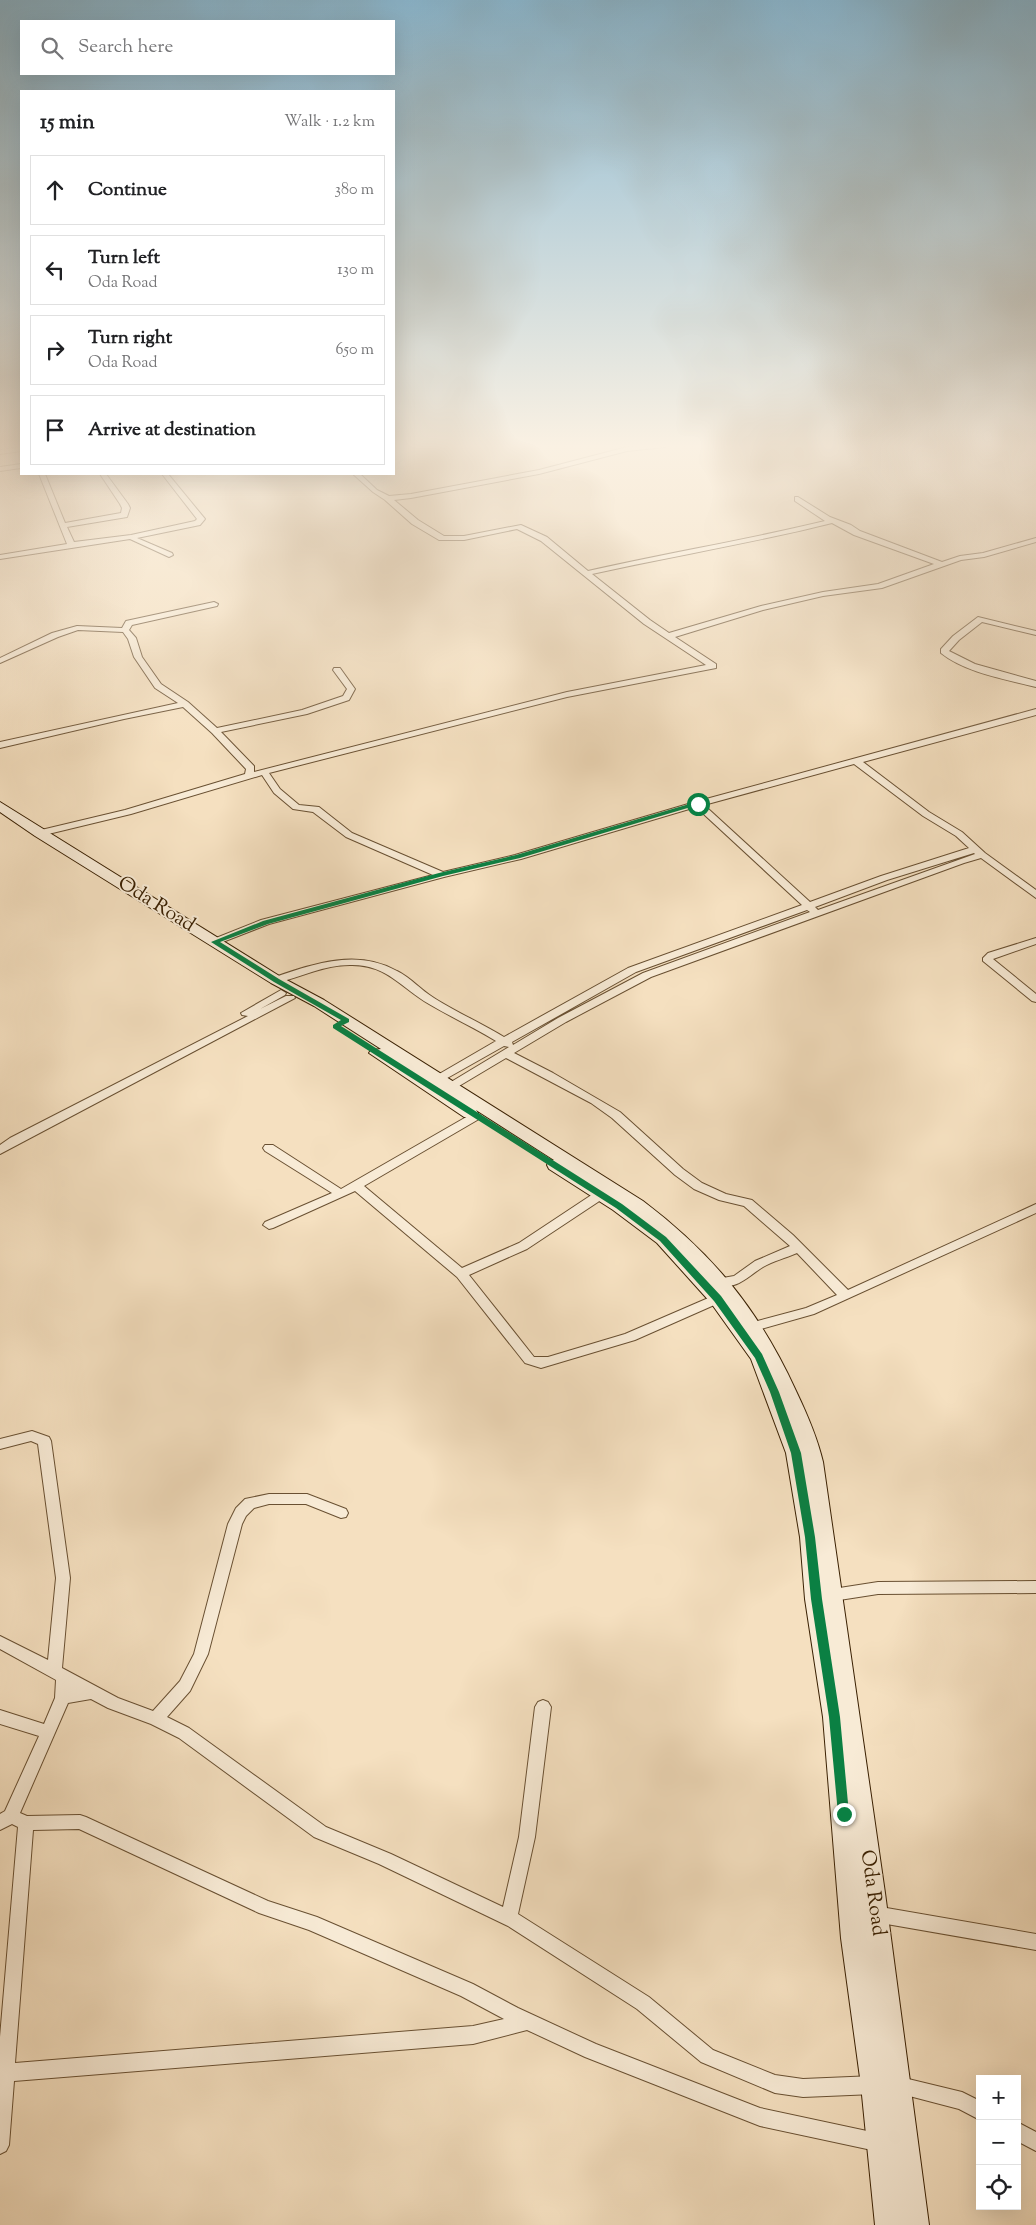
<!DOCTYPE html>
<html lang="en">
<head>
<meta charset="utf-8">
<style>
  :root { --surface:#fff; --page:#f6f6f6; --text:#202124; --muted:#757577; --line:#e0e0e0 }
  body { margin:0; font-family:"Sorts Mill Goudy",serif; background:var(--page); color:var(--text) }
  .controls { position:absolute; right:15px; bottom:15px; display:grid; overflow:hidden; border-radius:0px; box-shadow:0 5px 20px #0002 }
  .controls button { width:45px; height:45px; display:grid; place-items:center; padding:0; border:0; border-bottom:1px solid var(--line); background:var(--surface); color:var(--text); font:25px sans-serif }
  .stop { position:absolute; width:15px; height:15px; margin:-11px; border:4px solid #0b8043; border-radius:50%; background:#fff }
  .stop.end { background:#0b8043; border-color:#fff; box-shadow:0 1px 5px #0008 }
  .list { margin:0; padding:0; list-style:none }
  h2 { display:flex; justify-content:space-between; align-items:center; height:65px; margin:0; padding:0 20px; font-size:21px }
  h2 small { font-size:16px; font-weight:400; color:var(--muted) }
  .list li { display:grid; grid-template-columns:32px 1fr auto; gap:15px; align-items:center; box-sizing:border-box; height:70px; margin:0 10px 10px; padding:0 10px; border:1px solid var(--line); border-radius:0px }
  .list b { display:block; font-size:19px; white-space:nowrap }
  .list p { margin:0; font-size:16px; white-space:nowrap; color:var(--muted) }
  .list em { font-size:16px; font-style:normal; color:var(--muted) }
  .icon { flex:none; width:28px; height:28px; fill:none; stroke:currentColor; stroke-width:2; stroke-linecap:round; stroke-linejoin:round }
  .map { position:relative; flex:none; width:1036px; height:2225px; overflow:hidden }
  .search { position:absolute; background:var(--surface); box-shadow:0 5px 20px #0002; left:20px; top:20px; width:375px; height:55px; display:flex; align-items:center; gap:12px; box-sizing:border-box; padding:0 18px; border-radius:0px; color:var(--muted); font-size:19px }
  .panel { position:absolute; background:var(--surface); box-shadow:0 5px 20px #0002; left:20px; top:90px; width:375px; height:385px; border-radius:0px }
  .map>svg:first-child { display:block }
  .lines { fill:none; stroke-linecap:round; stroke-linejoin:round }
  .street-casing { stroke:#695032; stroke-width:2 }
  .secondary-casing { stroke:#3a2002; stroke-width:2 }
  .street { fill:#f8ebd6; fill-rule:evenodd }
  .secondary { fill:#f8ebd6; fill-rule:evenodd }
  .route { fill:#0b8043 }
  .labels { text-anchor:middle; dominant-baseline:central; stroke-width:4; stroke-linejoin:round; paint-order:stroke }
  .street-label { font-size:20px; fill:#3a2002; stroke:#f8ebd6 }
</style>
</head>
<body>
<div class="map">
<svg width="1036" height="2225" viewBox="0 0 1036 2225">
  <rect width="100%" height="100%" fill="#f5e0c0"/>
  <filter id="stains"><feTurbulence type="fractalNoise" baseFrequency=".004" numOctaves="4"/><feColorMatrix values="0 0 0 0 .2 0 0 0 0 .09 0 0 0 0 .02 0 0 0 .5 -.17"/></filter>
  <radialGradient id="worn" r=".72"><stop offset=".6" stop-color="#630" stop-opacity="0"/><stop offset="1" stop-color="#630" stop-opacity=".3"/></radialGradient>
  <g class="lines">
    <g class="street-casing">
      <g id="street">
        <path d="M646 445H668L665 447 627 451 539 474 411 498 394 500 418 520 444 536H464L521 525 547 537 588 571C667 553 747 540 825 521L795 501V497H798L830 517 851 525 860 531 942 562 960 556 983 553 1036 538V542L984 557 961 560 882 588 823 596 763 610 675 637 716 664V668L567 697 269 773 280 789 299 805 319 807 352 833 443 872 515 855 695 802 1036 709V715L863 762 929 812 962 832 985 853 1036 890V898L981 858 964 863 651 977 566 1022 514 1053 553 1073 620 1112 683 1169 702 1183 726 1194 752 1200 793 1235 848 1290 1036 1204V1213L814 1314 754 1331 750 1329 748 1326 750 1323 806 1308 837 1295 797 1253C786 1258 773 1261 763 1267 748 1276 736 1291 717 1285L715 1282 717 1279 734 1276 755 1261 790 1246 744 1206 719 1200 694 1189 675 1175 612 1118 591 1103 506 1058 454 1089H446L444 1087 446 1085 509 1047 504 1046 442 1081H434L432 1079 434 1077 496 1041C475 1028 451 1017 429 1004 401 988 387 964 350 965 324 965 301 977 276 983L271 980 272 978C313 964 357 948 397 971 411 978 421 990 434 998 456 1012 481 1023 504 1037L628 968 802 905 696 807 521 859 444 877 269 924 215 945 211 944 210 942 211 940 261 920 433 875 346 837 313 812 293 809 274 793 262 775 131 814 40 836 37 835V831L125 810 245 774 246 769 212 733 183 707 124 719 0 748V742L178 703 155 688 134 657 128 639 123 632 78 630 58 637 0 663V658L52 633 77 626 122 628 126 621 214 602 218 604 217 606 132 625 129 630 136 638 142 657 161 684 188 702 217 728 302 710 343 696 347 689 333 670 334 668H340L355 689 349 700 307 714 221 732 254 766V772L567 692 706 665 644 624 541 541 517 529 464 540H439L412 524 385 500 373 492 353 474H360L377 490 389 496 411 494 539 470 627 447ZM832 523 854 535 934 564 878 584 823 592 761 606 669 633 650 620 592 574C672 556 753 543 832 523ZM854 764 923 816 956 836 969 848 881 876 810 902 704 805ZM974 853 975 854 818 910 815 907 887 880ZM807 910 810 912 643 973 558 1018 513 1045 512 1042 636 972Z"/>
        <path d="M21 447V451L0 454V450Z"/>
        <path d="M21 464V468L0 471V467Z"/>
        <path d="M39 474H45L65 523 121 513 122 508 120 504 100 474H106L128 504 130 508 127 517 67 527 74 542 131 535 195 521 197 519 162 474H168L205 519 200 525 137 538 172 553 173 555 169 557 130 539 0 559V555L67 544Z"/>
        <path d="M978 617 1036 631V635L982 622 959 640 949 651 975 664 1036 681V687C1005 679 966 673 941 653V649L953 636Z"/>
        <path d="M1036 938V944L993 959 1036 994V1002L1032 1001 983 961V958L988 953Z"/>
        <path d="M281 990 286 993 285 995 260 1009 286 996H294L295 998 0 1154V1145L10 1138 248 1016 242 1015 241 1013Z"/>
        <path d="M475 1112 481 1116 479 1119 364 1186 462 1268 519 1243 596 1192H604L606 1195 604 1198 527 1249 469 1275 534 1357H548L625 1334 713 1296H721L723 1299 721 1302 635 1340 541 1368 525 1363 457 1277 355 1191 273 1228 269 1229 263 1225 265 1222 332 1193 265 1151 263 1148 265 1145H273L341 1189Z"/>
        <path d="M32 1431 49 1437 51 1441 70 1578 62 1668 118 1698 153 1711 180 1681 194 1654 228 1524 236 1508 245 1499 269 1494H307L346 1509 348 1513 346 1517 341 1518 306 1504H269L254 1508 246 1516 242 1524 208 1654 190 1691 167 1717 189 1728 326 1827 391 1854 503 1907 519 1837 535 1707 538 1702 543 1700 548 1702 551 1707 535 1837 518 1914 649 1997 713 2050 775 2075 803 2079 874 2076 880 2079 883 2085 880 2091 874 2094 803 2097 775 2093 701 2062 637 2009 508 1926 379 1864 314 1837 179 1738 151 1724 108 1708 91 1699 68 1703 20 1813 27 1816 80 1815 86 1817 268 1901 317 1917 473 1984 518 2008 596 2044 760 2108 881 2134 887 2137 890 2143 887 2149 881 2152 760 2126 585 2057 527 2030 473 2044 14 2081 9 2145 6 2151 0 2154V2037L18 1827 12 1824 0 1830V1814L5 1811 39 1736 0 1724V1710L44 1724 55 1698 56 1680 0 1649V1636L48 1660 56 1578 38 1444 31 1441 0 1449V1439ZM79 1829 259 1913 309 1930 461 1996 504 2019 473 2026 15 2063 33 1830Z"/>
        <path d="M1036 1581V1593L878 1594 833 1601 828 1599 826 1595 828 1591 833 1589 878 1582Z"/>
        <path d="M875 1906 1036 1934V1950L875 1922 869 1920 867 1914 869 1908Z"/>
        <path d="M900 2077 962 2092 980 2101V2120L959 2109 894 2092 891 2086 894 2080Z"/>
        <path d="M1017 2122 1036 2132V2151L1017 2141Z"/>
      </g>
    </g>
    <g class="secondary-casing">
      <path id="secondary" d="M0 802 281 977 324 1000 643 1201C713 1254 759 1310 796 1391 807 1414 817 1437 823 1462L885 1893 929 2225H875L861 2085 841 1938 823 1717 805 1599 800 1537 786 1453 751 1359 711 1303 657 1243 613 1210 549 1169 547 1165 549 1161 554 1160 476 1110 478 1113 476 1117H464L369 1053 371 1050 381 1049 314 1006 271 983 35 836 0 812Z"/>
    </g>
    <use href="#street" class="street"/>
    <use href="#secondary" class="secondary"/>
  </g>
  <linearGradient id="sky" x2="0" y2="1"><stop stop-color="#89b8d2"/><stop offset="0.59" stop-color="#faf1e3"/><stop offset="1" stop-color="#faf1e3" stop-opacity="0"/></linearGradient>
  <rect width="1036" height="756" fill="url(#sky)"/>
  <path class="route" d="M696 802 701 804 520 858 443 876 268 924 220 942 279 979 349 1019V1022L341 1026 622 1204 666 1237 721 1296 762 1354 779 1392 801 1453 815 1537 822 1599 840 1717 849 1814 848 1817 844 1819 840 1817 838 1814 829 1717 811 1599 805 1537 791 1453 770 1392 755 1358 714 1301 660 1241 616 1208 333 1028V1025L341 1020 274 982 211 942 263 921 439 873 516 855Z"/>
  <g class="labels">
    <g class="street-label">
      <text transform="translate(156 905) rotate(32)">Oda Road</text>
      <text transform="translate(872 1893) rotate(82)">Oda Road</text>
    </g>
  </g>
  <rect width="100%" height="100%" filter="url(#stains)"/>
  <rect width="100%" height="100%" fill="url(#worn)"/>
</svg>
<div class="controls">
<button>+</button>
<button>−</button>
<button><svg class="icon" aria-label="locate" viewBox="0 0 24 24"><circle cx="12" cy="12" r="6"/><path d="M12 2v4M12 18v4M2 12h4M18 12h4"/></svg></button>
</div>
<div class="stop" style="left:698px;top:804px"></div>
<div class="stop end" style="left:844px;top:1814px"></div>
<div class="search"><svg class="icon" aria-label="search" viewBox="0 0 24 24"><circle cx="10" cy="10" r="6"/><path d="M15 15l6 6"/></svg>Search here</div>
<section class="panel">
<h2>15 min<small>Walk · 1.2 km</small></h2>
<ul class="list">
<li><svg class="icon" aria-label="ahead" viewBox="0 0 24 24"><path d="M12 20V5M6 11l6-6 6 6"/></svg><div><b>Continue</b></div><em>380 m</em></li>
<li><svg class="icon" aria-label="left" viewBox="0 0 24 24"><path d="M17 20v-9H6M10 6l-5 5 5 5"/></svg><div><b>Turn left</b><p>Oda Road</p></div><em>130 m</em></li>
<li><svg class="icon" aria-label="right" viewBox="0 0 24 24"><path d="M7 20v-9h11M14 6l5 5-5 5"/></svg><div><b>Turn right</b><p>Oda Road</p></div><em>650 m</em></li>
<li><svg class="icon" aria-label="arrive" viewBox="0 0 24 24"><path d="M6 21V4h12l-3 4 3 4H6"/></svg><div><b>Arrive at destination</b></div></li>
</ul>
</section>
</div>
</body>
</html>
